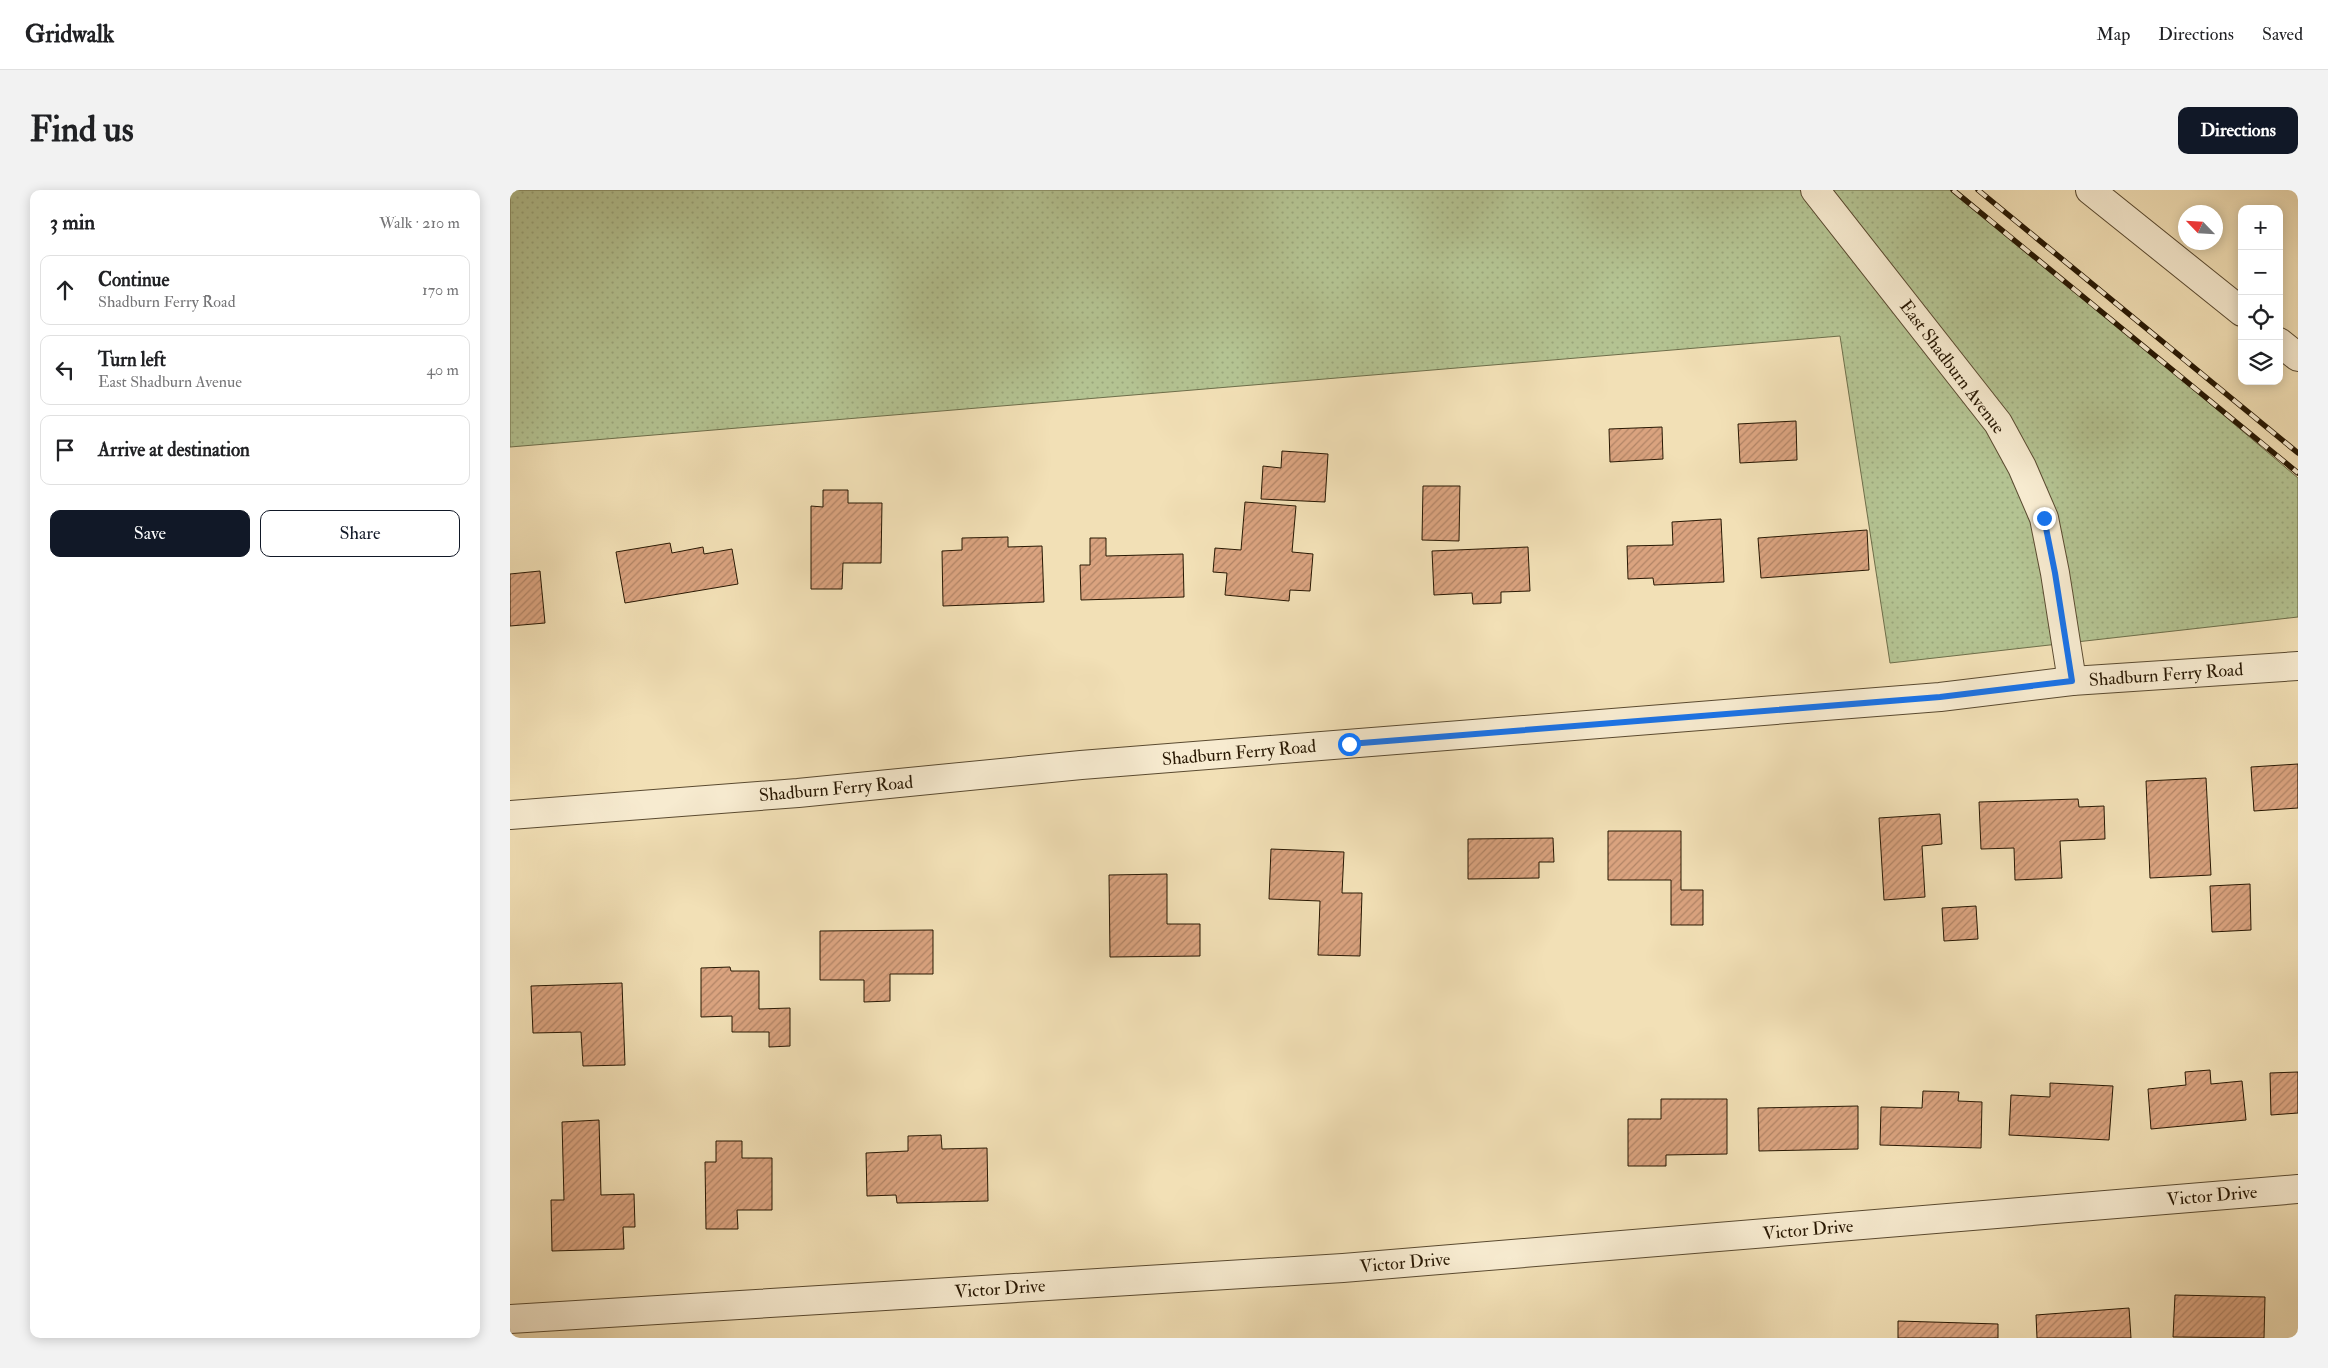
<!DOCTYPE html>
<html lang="en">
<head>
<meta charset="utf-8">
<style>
  :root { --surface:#fff; --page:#f2f2f2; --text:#202124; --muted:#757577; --line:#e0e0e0; --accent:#111827 }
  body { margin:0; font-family:"IM FELL Double Pica",serif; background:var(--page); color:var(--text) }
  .controls { position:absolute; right:15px; top:15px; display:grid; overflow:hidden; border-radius:10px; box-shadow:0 2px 12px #0003 }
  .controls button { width:45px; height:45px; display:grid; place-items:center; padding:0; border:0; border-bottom:1px solid var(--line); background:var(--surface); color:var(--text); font:25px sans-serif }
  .compass { position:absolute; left:1668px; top:15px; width:45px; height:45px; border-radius:50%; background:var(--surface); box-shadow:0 2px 12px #0003; rotate:295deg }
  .stop { position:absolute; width:15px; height:15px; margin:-11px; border:4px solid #1a73e8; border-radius:50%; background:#fff }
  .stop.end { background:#1a73e8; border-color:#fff; box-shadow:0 1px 5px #0008 }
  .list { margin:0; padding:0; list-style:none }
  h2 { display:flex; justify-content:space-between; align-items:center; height:65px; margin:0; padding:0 20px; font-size:21px }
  h2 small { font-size:16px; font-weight:400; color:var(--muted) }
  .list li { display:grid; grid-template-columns:32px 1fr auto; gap:15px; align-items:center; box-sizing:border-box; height:70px; margin:0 10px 10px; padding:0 10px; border:1px solid var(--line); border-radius:10px }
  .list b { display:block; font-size:19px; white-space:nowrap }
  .list p { margin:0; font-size:16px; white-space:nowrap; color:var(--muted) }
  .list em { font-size:16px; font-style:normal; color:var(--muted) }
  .actions { display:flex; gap:10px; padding:15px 20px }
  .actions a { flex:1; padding:11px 0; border:1px solid var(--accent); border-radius:10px; text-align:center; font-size:18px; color:var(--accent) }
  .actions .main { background:var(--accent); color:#fff }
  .icon { flex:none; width:28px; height:28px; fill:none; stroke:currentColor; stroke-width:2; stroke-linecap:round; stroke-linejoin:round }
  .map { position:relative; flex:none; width:1788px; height:1148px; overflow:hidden; border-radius:10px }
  header { display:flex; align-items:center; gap:30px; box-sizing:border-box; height:70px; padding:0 25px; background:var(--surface); border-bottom:1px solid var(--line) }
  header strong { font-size:24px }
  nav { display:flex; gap:28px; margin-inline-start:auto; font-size:18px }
  .intro { display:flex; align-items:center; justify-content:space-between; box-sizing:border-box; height:120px; padding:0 30px }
  h1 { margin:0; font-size:35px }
  .button { padding:12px 22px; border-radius:10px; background:var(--accent); color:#fff; font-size:18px; font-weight:700 }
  main { display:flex; gap:30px; padding:0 30px }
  aside { flex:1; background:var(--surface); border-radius:10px; box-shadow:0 2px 12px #0003 }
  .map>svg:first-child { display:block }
  .park { fill:url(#park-dots); stroke:#6e6e4a }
  .building { fill:url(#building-hatch); stroke:#281803 }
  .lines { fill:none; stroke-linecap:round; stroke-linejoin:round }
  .minor-casing { stroke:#5a4a30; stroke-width:30 }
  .minor { stroke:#f7ebd0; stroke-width:28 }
  .rail-casing { stroke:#281803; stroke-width:5.5 }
  .rail { stroke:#f7ebd0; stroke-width:4; stroke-dasharray:11; stroke-linecap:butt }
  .route { stroke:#1a73e8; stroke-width:6 }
  .labels { text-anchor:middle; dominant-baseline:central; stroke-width:4; stroke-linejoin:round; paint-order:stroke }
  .street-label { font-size:18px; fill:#281803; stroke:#f7ebd0 }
</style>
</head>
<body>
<header>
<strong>Gridwalk</strong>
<nav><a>Map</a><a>Directions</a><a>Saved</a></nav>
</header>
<div class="intro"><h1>Find us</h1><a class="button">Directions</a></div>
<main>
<aside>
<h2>3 min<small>Walk · 210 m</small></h2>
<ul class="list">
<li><svg class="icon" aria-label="ahead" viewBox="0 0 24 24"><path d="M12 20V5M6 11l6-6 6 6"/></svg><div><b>Continue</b><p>Shadburn Ferry Road</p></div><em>170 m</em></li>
<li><svg class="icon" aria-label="left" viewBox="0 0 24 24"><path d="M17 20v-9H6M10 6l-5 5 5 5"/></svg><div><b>Turn left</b><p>East Shadburn Avenue</p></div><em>40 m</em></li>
<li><svg class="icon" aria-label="arrive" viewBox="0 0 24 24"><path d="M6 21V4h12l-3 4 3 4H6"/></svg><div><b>Arrive at destination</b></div></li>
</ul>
<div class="actions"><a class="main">Save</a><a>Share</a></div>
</aside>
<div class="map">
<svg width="1788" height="1148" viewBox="0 0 1788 1148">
  <defs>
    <pattern id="park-dots" width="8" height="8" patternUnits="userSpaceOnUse" patternTransform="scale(1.25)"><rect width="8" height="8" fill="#b4c392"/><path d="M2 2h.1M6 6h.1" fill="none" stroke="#9ba77c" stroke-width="1.8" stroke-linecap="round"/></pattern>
    <pattern id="building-hatch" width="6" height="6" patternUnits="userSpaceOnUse" patternTransform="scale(1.25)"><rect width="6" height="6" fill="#daa37f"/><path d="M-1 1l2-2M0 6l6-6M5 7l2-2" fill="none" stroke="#b18466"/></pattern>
  </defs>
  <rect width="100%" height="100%" fill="#f2e0b6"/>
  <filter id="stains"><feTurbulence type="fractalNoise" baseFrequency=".004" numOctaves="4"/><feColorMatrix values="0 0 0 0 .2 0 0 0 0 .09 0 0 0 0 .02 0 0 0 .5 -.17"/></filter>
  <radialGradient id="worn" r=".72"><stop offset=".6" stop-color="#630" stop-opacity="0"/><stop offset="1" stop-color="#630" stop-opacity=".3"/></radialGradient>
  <path class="park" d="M0 0H1447L1788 288V427L1380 473 1330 146 0 257Z"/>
  <g class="building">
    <path d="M1286 231 1287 270 1230 273 1228 234Z"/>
    <path d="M1152 237 1153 269 1100 272 1099 239Z"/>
    <path d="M772 261 818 264 815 312 751 309 753 276 771 278Z"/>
    <path d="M913 296H950L949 351 912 350Z"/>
    <path d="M313 300H338V313H372L371 373H333L332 399H301V316L313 317Z"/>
    <path d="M735 312 786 316 782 362 803 364 800 401 780 400 779 411 715 405 717 383 703 382 705 358 731 360Z"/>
    <path d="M1211 329 1214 392 1144 395 1143 388 1118 389 1117 356 1163 355 1162 332Z"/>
    <path d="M1357 340 1359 380 1251 388 1248 348Z"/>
    <path d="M498 347V357L532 356 534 412 433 416 432 361 452 360V348Z"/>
    <path d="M580 348H596V366L673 364 674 407 571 410 570 375H580Z"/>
    <path d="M160 353 162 363 193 357 194 364 222 359 228 394 115 413 106 362Z"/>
    <path d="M1018 357 1020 401 991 402V413L963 414 962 403 924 405 922 361Z"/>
    <path d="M30 381 35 433 0 436V384Z"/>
    <path d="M1788 574V618L1744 621 1741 577Z"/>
    <path d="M1696 588 1701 685 1640 688 1636 591Z"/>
    <path d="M1568 609 1569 617 1594 616 1595 649 1550 651 1552 688 1505 690 1504 658 1471 659 1469 612Z"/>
    <path d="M1430 624 1432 654 1412 656 1415 707 1374 710 1369 628Z"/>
    <path d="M1098 641H1171V700H1193V735H1161V690H1098Z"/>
    <path d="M1043 648 1044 672H1029V688L958 689V649Z"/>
    <path d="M761 659 834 662 832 703H852L850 766 808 765 810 711 759 709Z"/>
    <path d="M657 684V734H690V766L600 767 599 685Z"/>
    <path d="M1740 694 1741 740 1702 742 1700 696Z"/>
    <path d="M1466 716 1468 749 1434 751 1432 718Z"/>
    <path d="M423 740V784H380V811L354 812V790H310V741Z"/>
    <path d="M220 777 221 781H249V819L280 818V856L259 857V842H222V826L191 827V778Z"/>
    <path d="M112 793 115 875 73 876 71 842 23 843 21 796Z"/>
    <path d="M1700 880 1701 894 1732 891 1736 930 1641 939 1638 899 1676 895 1675 882Z"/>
    <path d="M1788 882V923L1761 925 1760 883Z"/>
    <path d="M1540 893 1603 896 1599 950 1499 945 1501 905 1540 907Z"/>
    <path d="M1413 901 1449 902 1448 911 1472 912 1471 958 1370 955 1371 917 1412 918Z"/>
    <path d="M1151 909H1217V964L1156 965V976H1118V929H1151Z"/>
    <path d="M1348 916V959L1249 961 1248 918Z"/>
    <path d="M89 930 91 1005 124 1004 125 1037H113L114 1059 42 1061 41 1010H54L52 932Z"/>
    <path d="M431 945 432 959 477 958 478 1011 387 1013 386 1005 357 1006 356 963 398 961V946Z"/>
    <path d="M206 951H232V968H262V1020H227L228 1039H196L195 972H206Z"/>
    <path d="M1665 1105 1755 1107 1754 1148 1663 1147Z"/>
    <path d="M1619 1118 1621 1148H1527L1526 1125Z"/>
    <path d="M1388 1131 1488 1134V1148H1388Z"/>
  </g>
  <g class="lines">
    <g class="minor-casing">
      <g id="minor">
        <path d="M1305 0 1488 233 1512 277 1534 328 1545 383 1562 491"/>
        <path d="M1580 0 1732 122"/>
        <path d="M1769 152 1788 167"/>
        <path d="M0 625 288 603 571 575 1430 507 1562 491 1788 476"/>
        <path d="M0 1129 833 1078 1788 999"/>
      </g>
    </g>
    <use href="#minor" class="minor"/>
    <g class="rail-casing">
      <g id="rail">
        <path d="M1443 0 1788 283"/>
        <path d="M1468 0 1788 263"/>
      </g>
    </g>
    <use href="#rail" class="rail"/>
  </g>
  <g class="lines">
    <path class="route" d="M839 554 1430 507 1562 491 1545 383 1534 328"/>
  </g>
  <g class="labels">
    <g class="street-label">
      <text transform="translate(1442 177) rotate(53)">East Shadburn Avenue</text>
      <text transform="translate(1656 485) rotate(-4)">Shadburn Ferry Road</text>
      <text transform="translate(729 563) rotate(-5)">Shadburn Ferry Road</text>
      <text transform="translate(326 599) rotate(-5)">Shadburn Ferry Road</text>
      <text transform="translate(1702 1006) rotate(-5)">Victor Drive</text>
      <text transform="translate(1298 1040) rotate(-5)">Victor Drive</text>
      <text transform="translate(895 1073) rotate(-5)">Victor Drive</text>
      <text transform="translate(490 1099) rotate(-4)">Victor Drive</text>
    </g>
  </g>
  <rect width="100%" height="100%" filter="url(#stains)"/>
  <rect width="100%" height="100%" fill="url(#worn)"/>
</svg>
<div class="controls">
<button>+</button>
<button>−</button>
<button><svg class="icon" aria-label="locate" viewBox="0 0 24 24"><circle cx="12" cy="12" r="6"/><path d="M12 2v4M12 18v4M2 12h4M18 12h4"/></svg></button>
<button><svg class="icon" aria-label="layers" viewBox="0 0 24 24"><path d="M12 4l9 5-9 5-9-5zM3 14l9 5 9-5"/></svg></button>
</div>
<svg class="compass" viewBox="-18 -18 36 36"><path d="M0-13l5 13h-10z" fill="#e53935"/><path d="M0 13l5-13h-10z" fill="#757577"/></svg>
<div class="stop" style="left:839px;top:554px"></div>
<div class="stop end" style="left:1534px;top:328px"></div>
</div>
</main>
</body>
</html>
